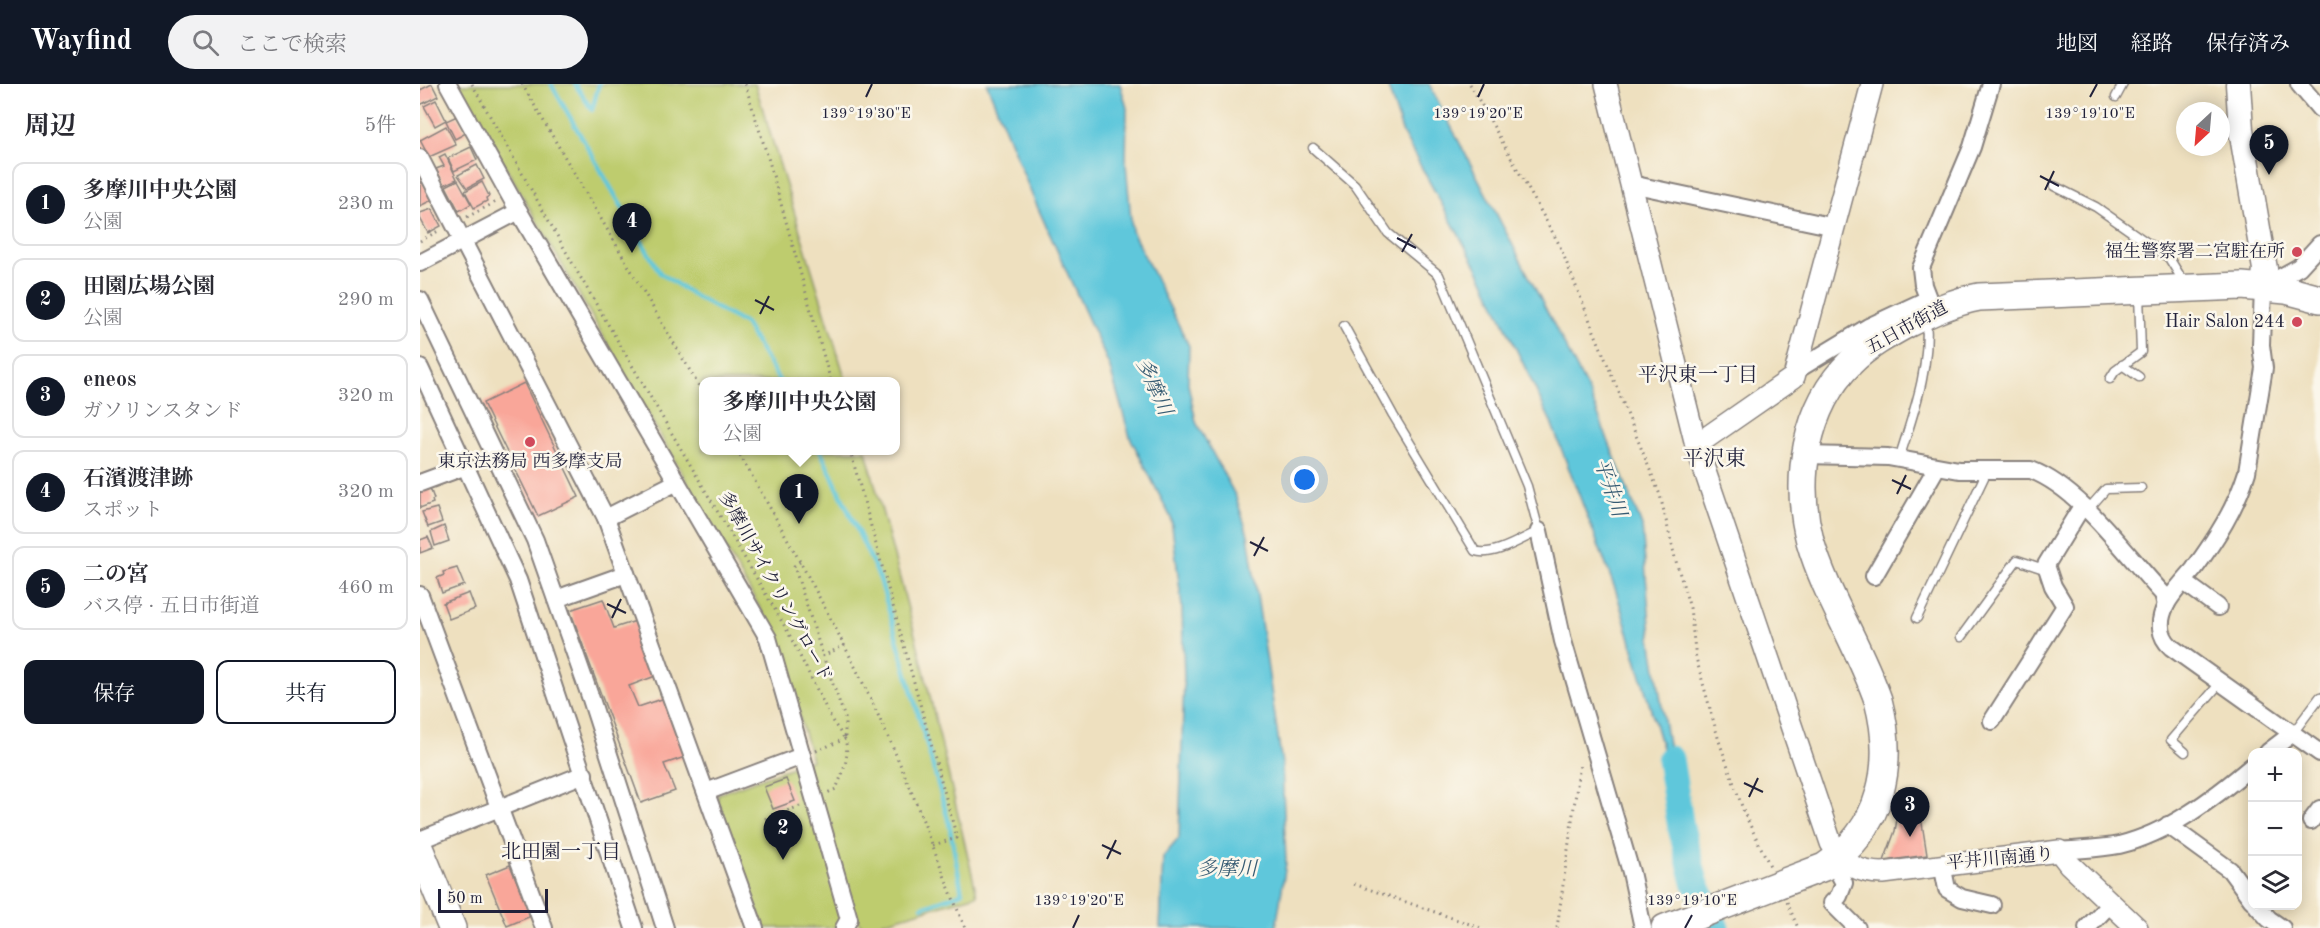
<!DOCTYPE html>
<html lang="ja">
<head>
<meta charset="utf-8">
<style>
  :root { --surface:#fff; --page:#f2f2f3; --text:#2b2b33; --muted:#7c7c81; --line:#e1e1e2; --accent:#111827 }
  body { margin:0; font-family:"Old Standard TT","Noto Serif JP",serif; background:var(--page); color:var(--text) }
  .controls { position:absolute; right:18px; bottom:18px; display:grid; overflow:hidden; border-radius:12px; box-shadow:0 3px 15px #0003 }
  .controls button { width:54px; height:54px; display:grid; place-items:center; padding:0; border:0; border-bottom:2px solid var(--line); background:var(--surface); color:var(--text); font:30px sans-serif }
  .compass { position:absolute; left:1756px; top:18px; width:54px; height:54px; border-radius:50%; background:var(--surface); box-shadow:0 3px 15px #0003; rotate:206deg }
  .scale { position:absolute; left:18px; bottom:15px; width:110px; box-sizing:border-box; padding-left:6px; border:3px solid #22223b; border-top:0; font-size:16px; line-height:21px; white-space:nowrap; color:#22223b; -webkit-text-stroke:4px #fbf7ec; paint-order:stroke }
  .you { position:absolute; left:885px; top:396px; width:21px; height:21px; margin:-15px; border:4px solid #fff; border-radius:50%; background:#1a73e8; box-shadow:0 0 0 9px #1a73e833 }
  .badge { display:grid; place-items:center; width:39px; height:39px; border-radius:50%; background:var(--accent); color:#fff; font-size:20px; font-weight:700 }
  .pin { position:absolute; translate:-50% -50px; filter:drop-shadow(0 2px 3px #0008) }
  .pin::after { content:''; position:absolute; top:32px; width:21px; height:18px; background:inherit; clip-path:polygon(0 0,100% 0,50% 100%) }
  .popup { position:absolute; left:279px; top:293px; width:201px; height:78px; box-sizing:border-box; display:grid; place-content:center; border-radius:12px; background:var(--surface); filter:drop-shadow(0 2px 4px #0005); font-size:20px; white-space:nowrap; color:var(--muted) }
  .popup b { font-size:22px; color:var(--text) }
  .popup::after { content:''; position:absolute; left:50%; top:100%; margin-left:-12px; border:12px solid transparent; border-top-color:var(--surface) }
  .list { margin:0; padding:0; list-style:none }
  h2 { display:flex; justify-content:space-between; align-items:center; height:78px; margin:0; padding:0 24px; font-size:26px }
  h2 small { font-size:20px; font-weight:400; color:var(--muted) }
  .list li { display:grid; grid-template-columns:39px 1fr auto; gap:18px; align-items:center; box-sizing:border-box; height:84px; margin:0 12px 12px; padding:0 12px; border:2px solid var(--line); border-radius:12px }
  .list b { display:block; font-size:22px; white-space:nowrap }
  .list p { margin:0; font-size:20px; white-space:nowrap; color:var(--muted) }
  .list em { font-size:20px; font-style:normal; color:var(--muted) }
  .actions { display:flex; gap:12px; padding:18px 24px }
  .actions a { flex:1; padding:14px 0; border:2px solid var(--accent); border-radius:12px; text-align:center; font-size:21px; color:var(--accent) }
  .actions .main { background:var(--accent); color:#fff }
  .icon { flex:none; width:33px; height:33px; fill:none; stroke:currentColor; stroke-width:2; stroke-linecap:round; stroke-linejoin:round }
  .map { position:relative; flex:none; width:1900px; height:844px; overflow:hidden }
  header { display:flex; align-items:center; gap:36px; box-sizing:border-box; height:84px; padding:0 30px; background:var(--accent); color:#fff }
  header strong { font-size:28px }
  nav { display:flex; gap:33px; margin-inline-start:auto; font-size:21px }
  .search { width:420px; height:54px; background:var(--page); display:flex; align-items:center; gap:15px; box-sizing:border-box; padding:0 21px; border-radius:33px; color:var(--muted); font-size:22px }
  main { display:flex }
  aside { flex:1; background:var(--surface) }
  .map>svg:first-child { display:block }
  .green { fill:#becc6e; stroke:#707754; stroke-width:1.5 }
  .water { fill:#5fc7db; stroke:#40748b; stroke-width:1.5 }
  .lines { fill:none; stroke-linecap:round; stroke-linejoin:round }
  .stream { stroke:#5fc7db; stroke-width:4.5 }
  .river { stroke:#5fc7db; stroke-width:27 }
  .building { fill:#f9a699 }
  .service-casing { stroke:#88817d; stroke-width:11 }
  .minor-casing { stroke:#88817d; stroke-width:20 }
  .tertiary-casing { stroke:#88817d; stroke-width:24 }
  .secondary-casing { stroke:#88817d; stroke-width:27 }
  .primary-casing { stroke:#88817d; stroke-width:30 }
  .path { stroke:#88817d; stroke-width:3; stroke-dasharray:1.5 4.5; stroke-linecap:butt }
  .service { stroke:#fff; stroke-width:8 }
  .minor { stroke:#fff; stroke-width:16 }
  .tertiary { stroke:#fff; stroke-width:21 }
  .secondary { stroke:#fff; stroke-width:24 }
  .primary { stroke:#fff; stroke-width:27 }
  .ticks { fill:none; stroke:#22223b; stroke-width:2 }
  .poi-dot { fill:#d1495b; stroke:#fbf7ec; stroke-width:2 }
  .labels { text-anchor:middle; dominant-baseline:central; stroke-width:5; stroke-linejoin:round; paint-order:stroke }
  .poi-label { font-size:18px; fill:#22223b; stroke:#fbf7ec; text-anchor:end }
  .street-label { font-size:18px; fill:#22223b; stroke:#fbf7ec }
  .neighbourhood-label { font-size:20px; fill:#22223b; stroke:#fbf7ec }
  .water-label { font-size:20px; font-style:italic; fill:#375c73; stroke:#fbf7ec }
  .quarter-label { font-size:21px; fill:#22223b; stroke:#fbf7ec }
  .ticks-label { font-size:15px; text-anchor:middle; fill:#22223b; stroke:#fbf7ec; stroke-width:5; stroke-linejoin:round; paint-order:stroke }
</style>
</head>
<body>
<header>
<strong>Wayfind</strong>
<div class="search"><svg class="icon" aria-label="search" viewBox="0 0 24 24"><circle cx="10" cy="10" r="6"/><path d="M15 15l6 6"/></svg>ここで検索</div>
<nav><a>地図</a><a>経路</a><a>保存済み</a></nav>
</header>
<main>
<aside>
<h2>周辺<small>5件</small></h2>
<ul class="list">
<li><span class="badge">1</span><div><b>多摩川中央公園</b><p>公園</p></div><em>230 m</em></li>
<li><span class="badge">2</span><div><b>田園広場公園</b><p>公園</p></div><em>290 m</em></li>
<li><span class="badge">3</span><div><b>eneos</b><p>ガソリンスタンド</p></div><em>320 m</em></li>
<li><span class="badge">4</span><div><b>石濱渡津跡</b><p>スポット</p></div><em>320 m</em></li>
<li><span class="badge">5</span><div><b>二の宮</b><p>バス停 · 五日市街道</p></div><em>460 m</em></li>
</ul>
<div class="actions"><a class="main">保存</a><a>共有</a></div>
</aside>
<div class="map">
<svg width="1900" height="844" viewBox="0 0 1900 844">
  <rect width="100%" height="100%" fill="#fbf7ec"/>
  <filter id="ink" filterUnits="userSpaceOnUse"><feTurbulence type="fractalNoise" baseFrequency=".0167" numOctaves="2"/><feDisplacementMap in="SourceGraphic" scale="12" xChannelSelector="R" yChannelSelector="G"/><feConvolveMatrix kernelMatrix="1 2 1 2 8 2 1 2 1" color-interpolation-filters="sRGB"/></filter>
  <filter id="wash" filterUnits="userSpaceOnUse"><feTurbulence type="fractalNoise" baseFrequency=".008" numOctaves="4" result="noise"/><feDisplacementMap in="SourceGraphic" scale="24" xChannelSelector="R" yChannelSelector="G"/><feGaussianBlur stdDeviation="1.35" result="paint"/><feColorMatrix in="noise" values="0 0 0 0 0 0 0 0 0 0 0 0 0 0 0 0 0 1.4 0 .05"/><feComposite in="paint" operator="in"/></filter>
  <g filter="url(#wash)">
    <rect width="100%" height="100%" fill="#eee0bf"/>
    <path class="green" d="M38 0H335L426 297 283 298V366L446 367 500 570 557 811 443 844 437 835 410 844H344L298 717V710L392 676 356 552Z"/>
    <g class="water">
      <path d="M567 0H700L707 24 706 80 712 147 769 262 768 300 776 338 816 413 828 451 862 680 866 779 856 844H740L743 773 759 754 764 595 762 523 751 434 710 353 689 281 612 111Z"/>
      <path d="M967 0H1009L1169 308 1222 442 1231 554 1256 711 1196 507 1131 338 1061 191 983 50Z"/>
    </g>
    <g class="lines">
      <g class="stream">
        <path d="M131 0 240 189 276 213 325 240 360 298"/>
        <path d="M155 0 172 26 179 0"/>
        <path d="M400 366 460 495 529 739 542 809 502 823"/>
      </g>
      <path class="river" d="M1250 675 1261 744 1275 798 1296 844"/>
    </g>
    <g id="blocks">
      <g class="building">
        <path d="M12 0 18 12 0 21V6Z"/>
        <path d="M16 16 26 36 15 42 4 22Z"/>
        <path d="M37 32 46 49 35 55 26 37Z"/>
        <path d="M26 42 36 61 9 73 0 56Z"/>
        <path d="M51 63 57 76 34 87 28 74Z"/>
        <path d="M25 70 37 95 24 101 16 85 24 82 19 73Z"/>
        <path d="M57 81 64 95 47 104 38 91Z"/>
        <path d="M38 96 51 120 39 127 26 102Z"/>
        <path d="M2 97 12 116 0 122V98Z"/>
        <path d="M62 98 69 112 66 114 67 117 54 124 45 107Z"/>
        <path d="M12 125 21 142 8 149 0 134V129Z"/>
        <path d="M104 299 159 413 118 432 63 319Z"/>
        <path d="M10 404 14 415 12 416 13 419 0 424V408Z"/>
        <path d="M17 424 22 438 8 443 2 428Z"/>
        <path d="M24 442 29 457 15 462 11 448Z"/>
        <path d="M8 453 13 464 0 469V456Z"/>
        <path d="M37 484 44 501 22 509 17 494 24 491 23 488Z"/>
        <path d="M49 509 55 525 29 535 23 519Z"/>
        <path d="M183 515 194 544 219 536 238 591 209 602 218 623 245 614 268 672 244 680 255 707 221 719 150 526Z"/>
        <path d="M366 695 375 717 353 725 344 703Z"/>
        <path d="M1480 718 1499 720 1507 771 1464 777 1475 747Z"/>
        <path d="M90 781 111 832 87 842 66 791Z"/>
      </g>
    </g>
  </g>
  <g filter="url(#ink)">
    <use href="#blocks" fill-opacity="0" stroke="#88817d" stroke-width="1.5"/>
    <g class="lines">
      <g class="service-casing">
        <g id="service">
          <path d="M1696 13 1703 0"/>
          <path d="M893 64 935 101 968 149 1019 191 1107 402 1119 447C1101 455 1074 473 1055 467L973 331 924 242"/>
          <path d="M1634 102 1676 123 1749 174 1765 200"/>
          <path d="M1702 281 1719 293"/>
          <path d="M1690 295 1695 287 1721 268 1719 210"/>
          <path d="M1479 375C1493 330 1511 283 1506 235"/>
          <path d="M1666 424 1672 421 1686 405 1721 404"/>
          <path d="M1497 534 1567 387"/>
          <path d="M1541 553 1597 476 1624 485 1626 481"/>
          <path d="M1873 649 1900 613"/>
          <path d="M1765 668 1751 656 1801 598"/>
        </g>
      </g>
      <g class="minor-casing">
        <g id="minor">
          <path d="M28 0 94 119 348 554 429 835 424 844"/>
          <path d="M1879 0 1900 25"/>
          <path d="M0 74 186 434 335 844"/>
          <path d="M1211 100 1415 143"/>
          <path d="M1900 160 1879 183 1843 203 1841 261 1844 284 1827 388C1816 424 1796 455 1774 485 1765 496 1752 509 1746 521 1738 537 1739 552 1751 563L1900 669"/>
          <path d="M0 179 99 127"/>
          <path d="M0 216 115 456 171 615 245 844"/>
          <path d="M1513 227 1503 201 1501 184 1552 63 1571 0"/>
          <path d="M0 284 98 496 214 844"/>
          <path d="M1377 286 1448 243 1508 215"/>
          <path d="M1386 371 1468 373 1539 386H1611C1661 405 1706 471 1743 510L1746 521"/>
          <path d="M0 399 46 382"/>
          <path d="M186 434 257 398"/>
          <path d="M1119 447 1143 557 1211 788 1223 844"/>
          <path d="M1454 492 1517 383"/>
          <path d="M1764 498 1798 523"/>
          <path d="M0 511 124 844"/>
          <path d="M136 515 206 490"/>
          <path d="M1572 637 1645 522 1633 502 1626 481 1659 427 1666 424"/>
          <path d="M1848 668 1873 649"/>
          <path d="M286 708 382 672"/>
          <path d="M1891 737 1900 725"/>
          <path d="M1748 741 1810 786 1832 816"/>
          <path d="M0 756 164 690"/>
          <path d="M1639 767C1659 765 1680 765 1699 761 1749 749 1794 714 1832 682"/>
          <path d="M1412 777 1424 799 1419 812 1412 819 1437 844"/>
          <path d="M1522 780 1527 805 1542 814 1572 821"/>
          <path d="M1837 822 1849 835 1862 844"/>
          <path d="M1667 844 1691 819"/>
        </g>
      </g>
      <g class="tertiary-casing">
        <g id="tertiary">
          <path d="M1186 0 1276 361 1411 759C1423 780 1438 789 1463 789L1639 767 1649 780 1717 844"/>
          <path d="M1276 361 1374 293 1452 0"/>
        </g>
      </g>
      <g class="secondary-casing">
        <path id="secondary" d="M1818 0 1821 46 1845 185 1843 203"/>
      </g>
      <g class="primary-casing">
        <g id="primary">
          <path d="M0 766 32 844"/>
          <path d="M1245 844 1404 783C1463 745 1475 680 1458 616 1439 561 1406 512 1390 457 1374 396 1385 323 1431 278 1447 262 1467 251 1487 240 1511 228 1533 218 1559 213L1822 202 1866 206 1900 215"/>
        </g>
      </g>
      <g class="path">
        <path d="M52 0 158 189 368 548 413 638 425 655V634L403 572 425 561"/>
        <path d="M102 0 283 309"/>
        <path d="M325 0 349 77 411 298"/>
        <path d="M1050 0 1139 160 1240 411 1255 474 1270 524 1276 574 1299 657 1325 731 1350 782"/>
        <path d="M47 133 76 118"/>
        <path d="M0 157 20 146"/>
        <path d="M317 366C371 460 424 554 468 653 497 716 519 781 545 844"/>
        <path d="M430 366 537 754 513 761"/>
        <path d="M380 478 374 482 403 572"/>
        <path d="M396 667 425 655C430 674 423 688 416 705L407 709"/>
        <path d="M345 735 380 722"/>
        <path d="M934 800 1061 844"/>
        <path d="M1367 818 1378 844"/>
        <path d="M1137 844 1160 680"/>
      </g>
      <use href="#service" class="service"/>
      <use href="#minor" class="minor"/>
      <use href="#tertiary" class="tertiary"/>
      <use href="#secondary" class="secondary"/>
      <use href="#primary" class="primary"/>
    </g>
  </g>
  <path class="ticks" d="M446 13 452 0M1058 13 1064 0M1670 13 1677 0M1620 92 1639 102M1625 106 1634 87M977 154 996 164M982 168 992 150M335 216 354 226M340 230 349 212M1472 396 1491 405M1477 410 1486 391M830 458 848 467M834 472 844 453M187 520 206 529M192 534 201 515M1324 699 1343 708M1329 713 1338 694M682 761 701 770M687 775 696 756M653 844 659 831M1265 844 1272 831"/>
  <g class="poi-dot">
    <circle cx="1877" cy="168" r="6"/>
    <circle cx="1877" cy="238" r="6"/>
    <circle cx="110" cy="358" r="6"/>
  </g>
  <g class="labels">
    <g class="poi-label">
      <text x="1865" y="168">福生警察署二宮駐在所</text>
      <text x="1865" y="238">Hair Salon 244</text>
      <text x="110" y="378" text-anchor="middle">東京法務局 西多摩支局</text>
    </g>
    <g class="street-label">
      <text transform="translate(1487 244) rotate(-29)">五日市街道</text>
      <text transform="translate(355 503) rotate(61)">多摩川サイクリングロード</text>
      <text transform="translate(1580 775) rotate(-5)">平井川南通り</text>
    </g>
    <g class="neighbourhood-label">
      <text x="1278" y="292">平沢東一丁目</text>
      <text x="141" y="769">北田園一丁目</text>
    </g>
    <g class="water-label">
      <text transform="translate(733 303) rotate(66)">多摩川</text>
      <text transform="translate(1189 404) rotate(71)">平井川</text>
      <text x="807" y="786">多摩川</text>
    </g>
    <g class="quarter-label">
      <text x="1294" y="375">平沢東</text>
    </g>
  </g>
  <g class="ticks-label">
    <text x="446" y="34">139°19'30"E</text>
    <text x="1058" y="34">139°19'20"E</text>
    <text x="1670" y="34">139°19'10"E</text>
    <text x="659" y="821">139°19'20"E</text>
    <text x="1272" y="821">139°19'10"E</text>
  </g>
</svg>
<div class="controls">
<button>+</button>
<button>−</button>
<button><svg class="icon" aria-label="layers" viewBox="0 0 24 24"><path d="M12 4l9 5-9 5-9-5zM3 14l9 5 9-5"/></svg></button>
</div>
<svg class="compass" viewBox="-18 -18 36 36"><path d="M0-13l5 13h-10z" fill="#e53935"/><path d="M0 13l5-13h-10z" fill="#7c7c81"/></svg>
<div class="scale">50 m</div>
<div class="you"></div>
<div class="pin badge" style="left:379px;top:440px">1</div>
<div class="popup"><b>多摩川中央公園</b>公園</div>
<div class="pin badge" style="left:363px;top:776px">2</div>
<div class="pin badge" style="left:1490px;top:753px">3</div>
<div class="pin badge" style="left:212px;top:169px">4</div>
<div class="pin badge" style="left:1849px;top:91px">5</div>
</div>
</main>
</body>
</html>
